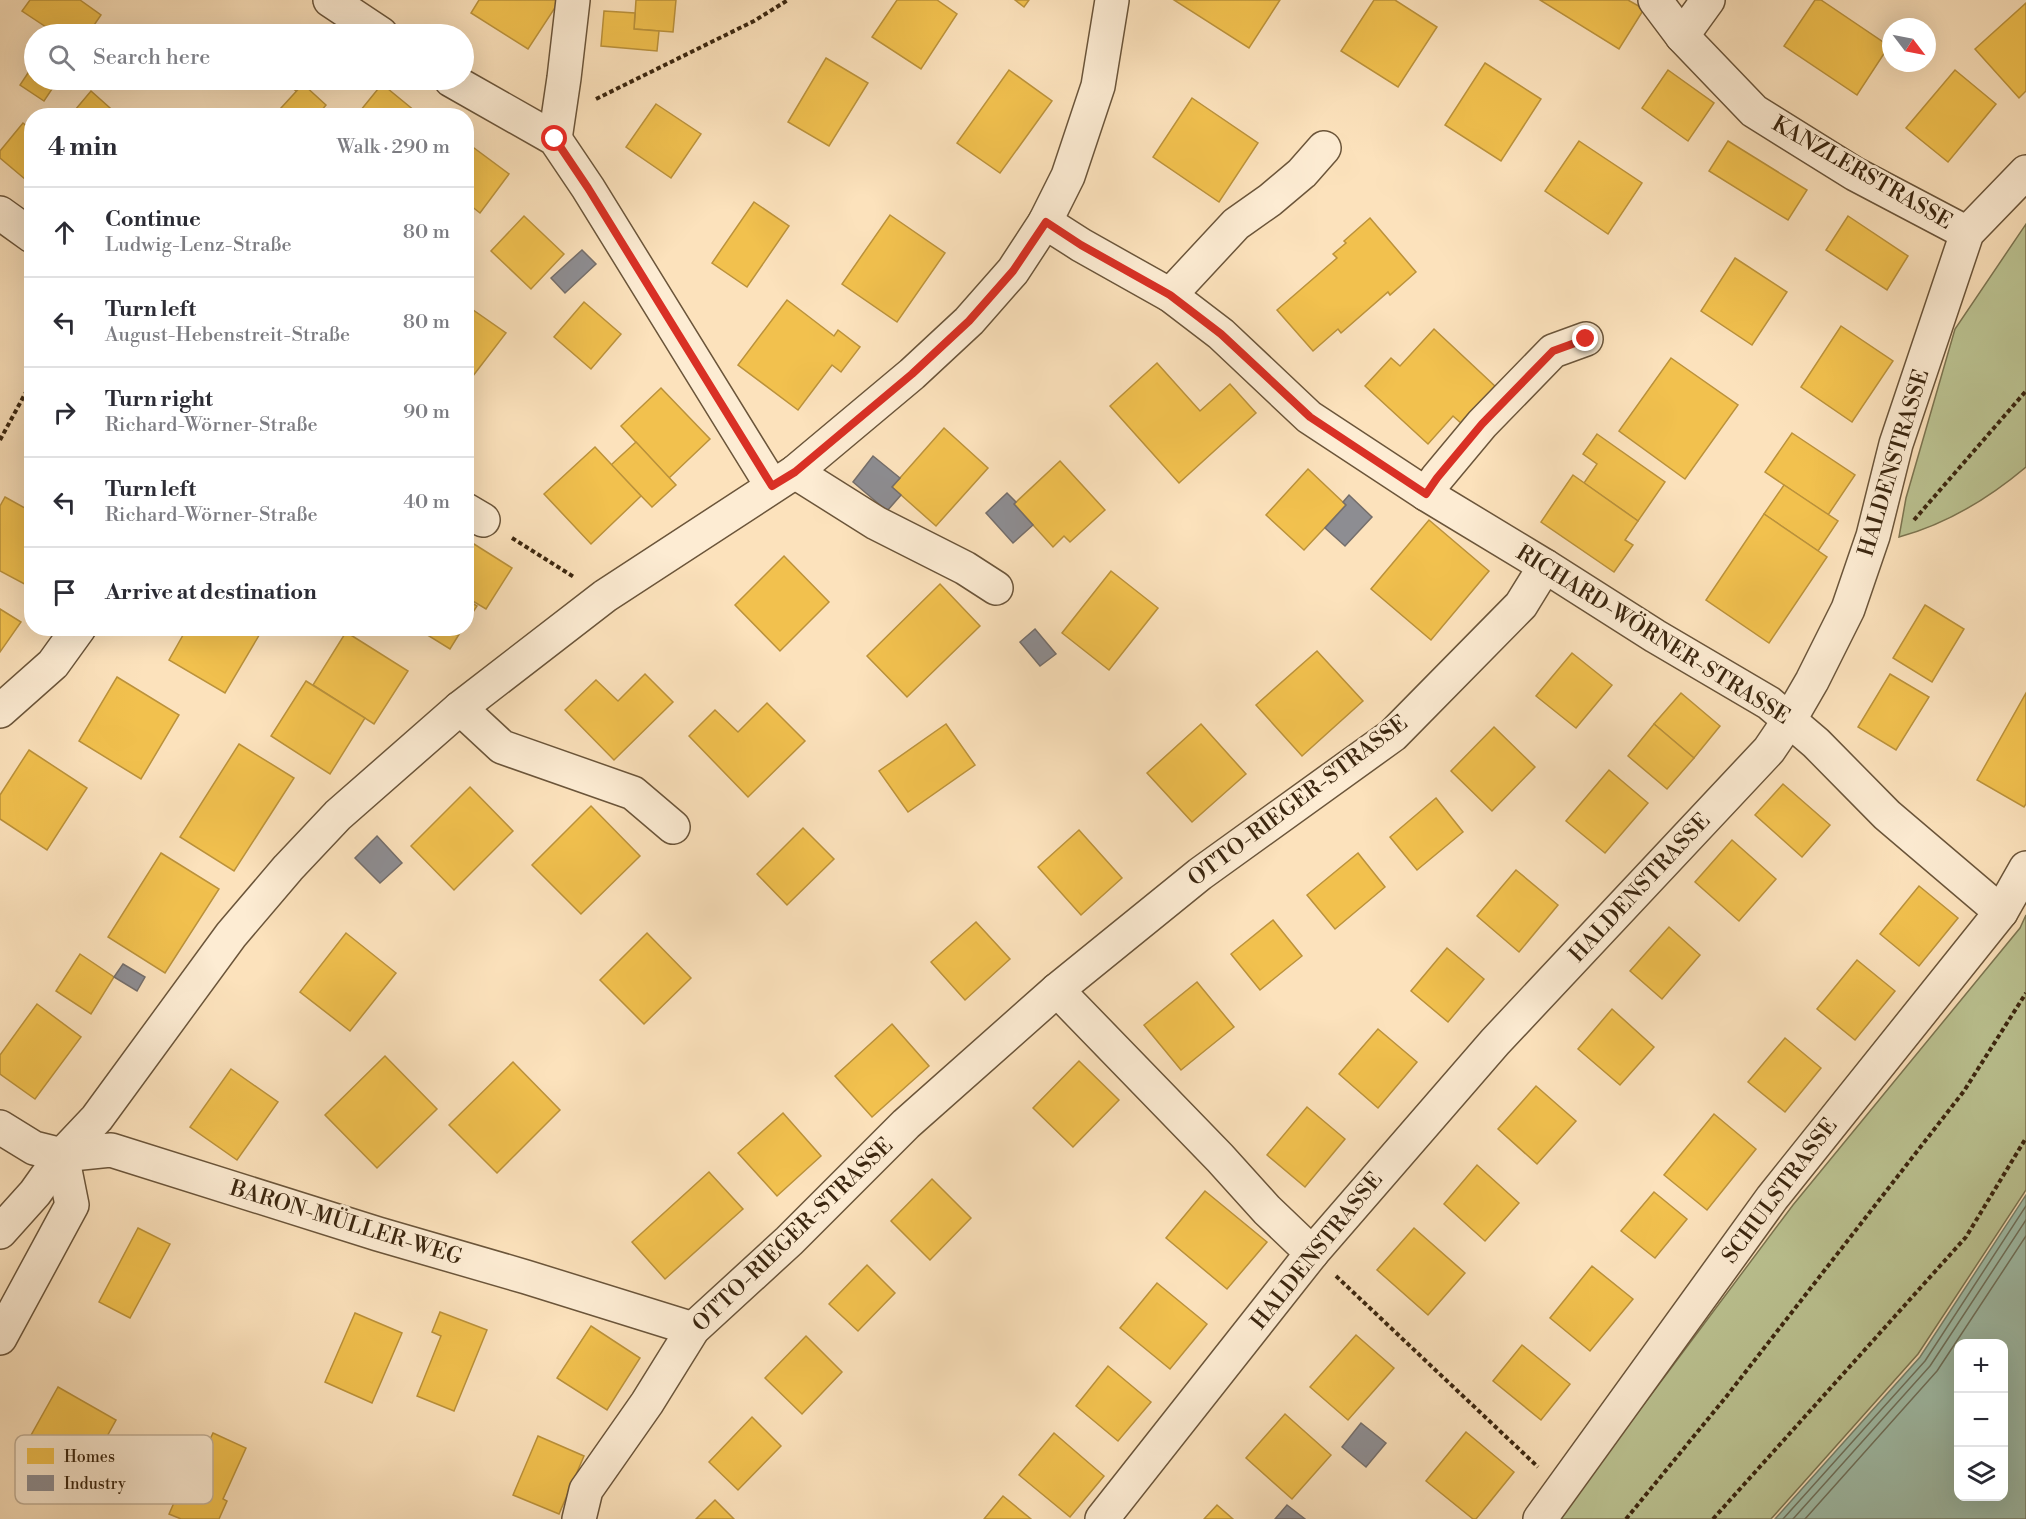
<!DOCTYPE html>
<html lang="en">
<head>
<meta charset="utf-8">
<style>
  :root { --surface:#fff; --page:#f2f2f3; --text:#2b2b33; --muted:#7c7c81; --line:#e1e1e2 }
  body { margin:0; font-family:"Libre Bodoni",serif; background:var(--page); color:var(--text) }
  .controls { position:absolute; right:18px; bottom:18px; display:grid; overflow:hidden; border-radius:12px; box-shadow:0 6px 24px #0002 }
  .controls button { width:54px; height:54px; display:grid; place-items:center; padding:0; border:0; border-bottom:2px solid var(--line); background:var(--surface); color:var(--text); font:30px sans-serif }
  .compass { position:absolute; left:1882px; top:18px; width:54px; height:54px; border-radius:50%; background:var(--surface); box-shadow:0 6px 24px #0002; rotate:122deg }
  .stop { position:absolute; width:18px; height:18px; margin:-14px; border:4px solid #d93025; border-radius:50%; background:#fff }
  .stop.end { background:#d93025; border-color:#fff; box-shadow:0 2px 6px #0008 }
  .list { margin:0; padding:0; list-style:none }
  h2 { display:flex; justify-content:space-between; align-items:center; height:78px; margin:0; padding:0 24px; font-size:26px }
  h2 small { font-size:20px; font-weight:400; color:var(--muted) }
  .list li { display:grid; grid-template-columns:39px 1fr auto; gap:18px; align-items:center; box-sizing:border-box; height:90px; padding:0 24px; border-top:2px solid var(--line) }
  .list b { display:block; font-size:22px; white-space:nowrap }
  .list p { margin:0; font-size:20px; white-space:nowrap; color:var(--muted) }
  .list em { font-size:20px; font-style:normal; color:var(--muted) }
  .icon { flex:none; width:33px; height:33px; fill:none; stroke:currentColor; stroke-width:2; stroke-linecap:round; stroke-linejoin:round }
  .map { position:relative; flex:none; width:2026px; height:1519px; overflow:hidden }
  .search { position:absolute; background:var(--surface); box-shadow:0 6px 24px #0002; left:24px; top:24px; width:450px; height:66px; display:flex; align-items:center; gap:15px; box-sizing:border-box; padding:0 21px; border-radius:33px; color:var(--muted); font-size:22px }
  .panel { position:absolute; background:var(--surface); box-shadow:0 6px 24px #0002; left:24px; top:108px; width:450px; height:528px; border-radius:24px }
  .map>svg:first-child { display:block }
  .green { fill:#bcc493; stroke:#7c7551; stroke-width:1.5 }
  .water { fill:#a0bfab; stroke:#78826d; stroke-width:1.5; fill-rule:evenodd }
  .homes { fill:#f2c14e; stroke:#bb923b; stroke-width:1.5 }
  .industry { fill:#8d8d92; stroke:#746e6b; stroke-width:1.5 }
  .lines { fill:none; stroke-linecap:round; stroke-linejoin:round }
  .shore { stroke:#6e725d; stroke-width:1.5 }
  .street-casing { stroke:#6b553a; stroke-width:36 }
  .path { stroke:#3b260f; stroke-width:4; stroke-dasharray:4.5 3; stroke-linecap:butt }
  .street { stroke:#fdecd3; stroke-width:33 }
  .route { stroke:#d93025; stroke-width:8 }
  .labels { text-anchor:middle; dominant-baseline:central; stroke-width:6; stroke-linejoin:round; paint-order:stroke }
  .street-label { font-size:22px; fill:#3b260f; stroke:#fdecd3 }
  .key { fill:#fdecd3; stroke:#c3b198; stroke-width:1.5 }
  .key-label { font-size:16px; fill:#3b260f }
</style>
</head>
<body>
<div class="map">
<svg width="2026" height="1519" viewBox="0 0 2026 1519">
  <rect width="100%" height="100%" fill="#fce2bc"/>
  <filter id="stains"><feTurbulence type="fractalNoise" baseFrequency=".00333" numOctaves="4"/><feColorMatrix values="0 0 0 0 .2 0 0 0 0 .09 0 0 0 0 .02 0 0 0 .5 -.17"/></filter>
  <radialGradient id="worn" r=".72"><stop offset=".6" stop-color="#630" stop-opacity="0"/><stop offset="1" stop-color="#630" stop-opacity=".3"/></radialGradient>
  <g class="green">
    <path d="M2026 224V467C1988 499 1947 524 1899 537L1906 498 1955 329Z"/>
    <path d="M2026 915V1190L1918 1354 1771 1519H1558L1793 1205 2020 928Z"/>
  </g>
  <path class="water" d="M2026 1195V1519H1775L1920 1357ZM1958 1344H2004V1496H1958Z"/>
  <g class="homes">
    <path d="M30 0H80L101 15 88 34H54L55 33 22 11Z"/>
    <path d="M479 0H560L528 49 471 13Z"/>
    <path d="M636 0H676L673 32 634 29Z"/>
    <path d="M897 0H937L957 14 921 69 872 37Z"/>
    <path d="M1015 0H1029L1024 7Z"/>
    <path d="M1174 0H1280L1249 48Z"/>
    <path d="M1374 0H1395L1437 27 1398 87 1341 51Z"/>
    <path d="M1540 0H1628L1644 9 1619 49Z"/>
    <path d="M1815 0H1821L1889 46 1857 95 1784 46Z"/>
    <path d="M2026 3V91L2019 98 1975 49Z"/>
    <path d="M604 11 635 13 634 29 659 31 657 51 601 46Z"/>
    <path d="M295 27 303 34H288Z"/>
    <path d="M826 58 868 83 829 146 788 122Z"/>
    <path d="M1485 63 1541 99 1501 161 1445 125Z"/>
    <path d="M34 64V80H58L44 101 20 85Z"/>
    <path d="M1009 70 1052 101 1000 173 957 143Z"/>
    <path d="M1668 70 1714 103 1688 141 1642 108Z"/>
    <path d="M1955 70 1996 104 1948 162 1906 128Z"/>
    <path d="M283 80H307L296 91Z"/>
    <path d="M303 84 326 105 317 116H289L281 108Z"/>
    <path d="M382 84 421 116H356Z"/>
    <path d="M91 91 119 116H70Z"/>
    <path d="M1192 98 1258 143 1219 202 1153 157Z"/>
    <path d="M656 104 701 134 671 178 626 147Z"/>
    <path d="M23 123 32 130V185L0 158V151Z"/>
    <path d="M1579 141 1642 183 1608 234 1545 191Z"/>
    <path d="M1728 141 1807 190 1788 220 1709 171Z"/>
    <path d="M466 142 509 174 480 213 466 202Z"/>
    <path d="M754 202 789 226 747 287 712 263Z"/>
    <path d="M890 215 945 253 897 322 842 284Z"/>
    <path d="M524 216 564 254 531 289 491 251Z"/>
    <path d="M1848 216 1908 256 1887 290 1826 250Z"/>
    <path d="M1370 218 1416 272 1390 295 1388 292 1341 333 1338 329 1313 351 1277 310 1337 258 1333 254 1346 243 1344 241Z"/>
    <path d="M1735 258 1787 292 1752 345 1701 311Z"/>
    <path d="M787 300 834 336 838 330 860 347 841 372 832 365 798 410 738 365Z"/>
    <path d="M584 302 621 334 591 369 554 337Z"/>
    <path d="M466 305 506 333 466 385Z"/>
    <path d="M1841 326 1893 361 1852 422 1801 387Z"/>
    <path d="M1434 329 1496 387 1462 424 1453 416 1428 444 1365 386 1391 358 1400 366Z"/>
    <path d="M1671 358 1738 405 1685 479 1619 431Z"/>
    <path d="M1157 363 1200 411 1230 384 1256 413 1179 483 1110 406Z"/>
    <path d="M661 388 710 439 669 478 621 426Z"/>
    <path d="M944 428 988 468 936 526 892 487Z"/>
    <path d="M1792 433 1855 475 1828 515 1765 472Z"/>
    <path d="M1597 434 1665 482 1638 521 1584 483 1597 464 1583 454Z"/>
    <path d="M636 442 676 485 652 507 611 465Z"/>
    <path d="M595 447 641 496 591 544 544 494Z"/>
    <path d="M1060 461 1105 510 1070 542 1064 536 1053 547 1014 504Z"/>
    <path d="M1308 469 1346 505 1304 550 1266 515Z"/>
    <path d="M1573 475 1638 521 1625 540 1633 545 1614 572 1541 522Z"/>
    <path d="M1784 485 1838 521 1818 551 1764 514Z"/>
    <path d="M5 497 32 512V588L0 571V506Z"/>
    <path d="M1764 514 1827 557 1769 643 1706 600Z"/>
    <path d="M1429 520 1489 571 1431 640 1371 589Z"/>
    <path d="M466 539 512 568 486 609 466 597Z"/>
    <path d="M784 556 829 602 780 651 735 605Z"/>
    <path d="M1111 571 1158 608 1109 670 1062 633Z"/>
    <path d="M940 584 980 626 907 697 867 656Z"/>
    <path d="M466 599 477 606 466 623Z"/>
    <path d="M1925 605 1964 629 1932 682 1893 658Z"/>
    <path d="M0 609 21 622 0 652Z"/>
    <path d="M187 628H255L261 632 225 693 169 660Z"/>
    <path d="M416 628H463L450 649Z"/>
    <path d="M346 632 408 671 374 724 313 685Z"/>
    <path d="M1317 651 1363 701 1302 756 1256 705Z"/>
    <path d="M1572 653 1612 685 1576 728 1536 696Z"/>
    <path d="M645 674 673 702 614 760 565 710 596 680 618 701Z"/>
    <path d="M1890 674 1929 697 1896 750 1858 727Z"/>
    <path d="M117 677 179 715 141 779 79 741Z"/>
    <path d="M306 681 365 718 330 774 271 736Z"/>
    <path d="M1681 693 1720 726 1694 758 1654 724Z"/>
    <path d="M2026 693V804L2024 807 1977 780Z"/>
    <path d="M767 703 805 741 748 797 689 736 715 710 738 732Z"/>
    <path d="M946 724 975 765 908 812 879 771Z"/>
    <path d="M1201 724 1246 774 1192 822 1147 773Z"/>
    <path d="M1654 724 1694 758 1667 789 1628 756Z"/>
    <path d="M1494 727 1535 767 1492 811 1451 771Z"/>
    <path d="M239 744 294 778 234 871 180 837Z"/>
    <path d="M29 750 87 788 47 850 0 819V795Z"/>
    <path d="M1609 770 1648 803 1605 853 1566 821Z"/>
    <path d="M1783 784 1830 825 1802 857 1755 815Z"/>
    <path d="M470 787 513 831 454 890 411 846Z"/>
    <path d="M1436 798 1463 832 1417 870 1390 837Z"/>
    <path d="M591 806 640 856 581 914 532 865Z"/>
    <path d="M803 828 834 859 787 905 757 874Z"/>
    <path d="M1079 830 1122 878 1081 915 1038 867Z"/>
    <path d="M1732 840 1776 879 1739 921 1695 882Z"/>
    <path d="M161 853 219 889 165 973 108 937Z"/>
    <path d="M1358 853 1385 887 1335 929 1307 895Z"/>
    <path d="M1516 870 1558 905 1519 952 1477 916Z"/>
    <path d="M1919 886 1958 918 1919 966 1880 934Z"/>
    <path d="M1273 920 1302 956 1260 990 1231 954Z"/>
    <path d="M976 922 1010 959 965 1000 931 962Z"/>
    <path d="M1669 927 1700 955 1662 999 1630 971Z"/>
    <path d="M346 933 396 973 350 1031 300 992Z"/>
    <path d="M647 933 691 978 644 1024 600 980Z"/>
    <path d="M1447 948 1484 979 1448 1022 1411 991Z"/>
    <path d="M80 954 114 977 91 1014 56 991Z"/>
    <path d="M1857 960 1895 991 1855 1040 1817 1009Z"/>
    <path d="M1197 982 1234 1027 1181 1070 1144 1025Z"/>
    <path d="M37 1004 81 1037 35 1099 0 1074V1055Z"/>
    <path d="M1612 1009 1654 1047 1620 1085 1578 1049Z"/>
    <path d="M892 1024 929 1066 872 1117 835 1076Z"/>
    <path d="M1378 1029 1417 1062 1378 1108 1339 1074Z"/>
    <path d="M1785 1038 1821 1068 1785 1112 1748 1082Z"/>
    <path d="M385 1056 437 1109 377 1168 325 1115Z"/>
    <path d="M1079 1061 1119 1100 1073 1147 1033 1108Z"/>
    <path d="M513 1062 560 1110 497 1173 449 1125Z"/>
    <path d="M231 1069 278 1102 237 1160 190 1127Z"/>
    <path d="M1536 1086 1576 1121 1537 1164 1498 1129Z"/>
    <path d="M1307 1107 1345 1139 1305 1187 1267 1155Z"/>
    <path d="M783 1113 821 1156 777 1196 738 1153Z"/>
    <path d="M1714 1114 1756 1149 1707 1210 1664 1175Z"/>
    <path d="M1477 1165 1519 1203 1485 1241 1444 1204Z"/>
    <path d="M709 1172 743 1209 665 1279 632 1242Z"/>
    <path d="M932 1179 971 1218 930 1260 891 1221Z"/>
    <path d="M1205 1191 1267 1242 1227 1289 1166 1238Z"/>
    <path d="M1654 1192 1687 1219 1655 1258 1621 1231Z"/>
    <path d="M138 1228 170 1244 130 1318 99 1302Z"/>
    <path d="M1414 1228 1465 1273 1428 1315 1377 1270Z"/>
    <path d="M867 1265 895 1293 858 1331 829 1304Z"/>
    <path d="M1592 1266 1633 1299 1590 1351 1550 1318Z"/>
    <path d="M1157 1283 1207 1324 1170 1369 1120 1328Z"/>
    <path d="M440 1312 487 1330 454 1411 417 1396 441 1336 432 1332Z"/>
    <path d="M355 1313 402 1333 372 1403 325 1382Z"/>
    <path d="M591 1326 640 1358 607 1410 557 1378Z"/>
    <path d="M1356 1335 1394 1368 1348 1420 1310 1387Z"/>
    <path d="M806 1336 842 1372 802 1414 765 1378Z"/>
    <path d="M1522 1345 1570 1384 1541 1420 1493 1381Z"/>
    <path d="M1108 1366 1151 1402 1118 1441 1076 1406Z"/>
    <path d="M58 1387 116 1420 84 1478 25 1446Z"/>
    <path d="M1285 1414 1331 1455 1292 1499 1246 1458Z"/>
    <path d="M752 1417 781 1446 738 1490 709 1462Z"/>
    <path d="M1466 1432 1514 1472 1476 1519H1473L1426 1481Z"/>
    <path d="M213 1433 246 1448 223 1499 227 1501 219 1519H181L169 1514 184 1480 190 1482Z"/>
    <path d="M1054 1433 1104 1476 1070 1517 1019 1475Z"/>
    <path d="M538 1436 584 1456 559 1514 513 1495Z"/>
    <path d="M1003 1496 1031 1519H984Z"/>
    <path d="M715 1500 734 1519H696Z"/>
    <path d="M1217 1505 1233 1519H1204Z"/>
  </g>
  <g class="industry">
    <path d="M582 250 596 264 565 293 551 278Z"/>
    <path d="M873 456 900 478 892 487 901 495 887 511 853 482Z"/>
    <path d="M1007 493 1016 502 1014 504 1033 525 1013 543 986 513Z"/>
    <path d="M1349 495 1372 517 1345 546 1325 528 1346 505 1343 502Z"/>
    <path d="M1035 629 1056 654 1040 666 1020 642Z"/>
    <path d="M377 836 402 863 380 883 355 858Z"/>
    <path d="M123 964 145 977 137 991 114 977Z"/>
    <path d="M1361 1423 1386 1443 1366 1467 1342 1447Z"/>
    <path d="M1287 1505 1305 1519H1275Z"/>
  </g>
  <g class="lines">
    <g class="shore">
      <path d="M1783 1519 1925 1361 2026 1206"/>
      <path d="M1793 1519 1930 1366 2026 1220"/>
      <path d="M1805 1519 1937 1371 2026 1236"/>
    </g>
    <g class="street-casing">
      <g id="street">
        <path d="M330 0 381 34"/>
        <path d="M1655 0 1682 36 1754 111 1855 174 1967 233"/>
        <path d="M1682 36 1708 0"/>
        <path d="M451 80 555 139 588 188 772 486"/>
        <path d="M555 139 564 78 573 0"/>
        <path d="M0 213 32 236"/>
        <path d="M1045 222 1081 245 1170 295 1221 334 1309 417 1426 494 1545 566 1655 636 1769 703 1816 743 1887 815 2001 912"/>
        <path d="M1170 295 1236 224 1270 200 1302 173 1324 148"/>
        <path d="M795 472 876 523 965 568 996 588"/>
        <path d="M1426 494 1437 478 1482 424 1553 351 1586 339"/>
        <path d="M466 510 483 520"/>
        <path d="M460 708 502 747 633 793 673 827"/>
        <path d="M0 711 53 664 79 628"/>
        <path d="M1057 990 1220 1158 1267 1210 1312 1253"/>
        <path d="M0 1127 34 1148 62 1155 111 1150 378 1234 526 1277 693 1329"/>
        <path d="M0 1232 35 1193 62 1155 97 1118 231 935 288 868 338 815 460 708 605 596 795 472 912 374 969 321 1013 271 1045 222 1068 176 1098 86 1112 0"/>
        <path d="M0 1338 72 1205 62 1155"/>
        <path d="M579 1519 586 1490 647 1403 693 1329 789 1241 906 1124 1057 990 1200 874 1393 735 1521 605 1545 566"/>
        <path d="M1102 1519 1312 1253 1495 1042 1769 750 1790 719 1812 681 1848 609 1873 536 1896 444 1967 233 2026 172"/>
        <path d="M1540 1519 1772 1198 2001 912 2026 868"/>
      </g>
    </g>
    <g class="path">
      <path d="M596 99 754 21 788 0"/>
      <path d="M0 440 32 381"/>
      <path d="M1914 520 2026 391"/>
      <path d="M512 538 574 577"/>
      <path d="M1336 1276 1538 1467"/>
      <path d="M1626 1519 1726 1397 1964 1091 2026 993"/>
      <path d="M1713 1519 1966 1237 2026 1138"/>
    </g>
    <use href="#street" class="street"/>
  </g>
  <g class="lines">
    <path class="route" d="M555 139 588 188 772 486 795 472 912 374 969 321 1013 271 1046 222 1081 245 1170 295 1221 334 1310 417 1426 494 1437 478 1482 424 1553 351 1586 339"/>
  </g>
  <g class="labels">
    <g class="street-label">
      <text transform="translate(1862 173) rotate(30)">KANZLERSTRASSE</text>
      <text transform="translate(1894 463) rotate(-73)">HALDENSTRASSE</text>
      <text transform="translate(1653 635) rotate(32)">RICHARD-WÖRNER-STRASSE</text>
      <text transform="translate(1298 801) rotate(-37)">OTTO-RIEGER-STRASSE</text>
      <text transform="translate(1640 888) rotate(-47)">HALDENSTRASSE</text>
      <text transform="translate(1780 1191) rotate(-53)">SCHULSTRASSE</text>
      <text transform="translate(346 1223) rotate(17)">BARON-MÜLLER-WEG</text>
      <text transform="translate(793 1235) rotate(-44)">OTTO-RIEGER-STRASSE</text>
      <text transform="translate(1317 1251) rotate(-51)">HALDENSTRASSE</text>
    </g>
  </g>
  <rect x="15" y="1435" width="198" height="69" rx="9" class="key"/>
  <rect x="27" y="1448" width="27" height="16" fill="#f2c14e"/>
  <rect x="27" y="1475" width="27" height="16" fill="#8d8d92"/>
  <g class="key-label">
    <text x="64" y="1462">Homes</text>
    <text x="64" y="1489">Industry</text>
  </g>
  <rect width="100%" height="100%" filter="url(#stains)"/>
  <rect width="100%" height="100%" fill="url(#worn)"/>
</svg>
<div class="controls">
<button>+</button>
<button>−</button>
<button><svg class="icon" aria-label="layers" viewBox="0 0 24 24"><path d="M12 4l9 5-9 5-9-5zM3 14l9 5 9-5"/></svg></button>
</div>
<svg class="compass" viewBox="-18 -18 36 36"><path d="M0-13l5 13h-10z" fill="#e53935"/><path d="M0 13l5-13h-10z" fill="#7c7c81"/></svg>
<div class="stop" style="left:555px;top:139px"></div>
<div class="stop end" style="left:1586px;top:339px"></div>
<div class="search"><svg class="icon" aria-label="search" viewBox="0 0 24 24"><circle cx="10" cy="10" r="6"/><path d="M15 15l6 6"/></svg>Search here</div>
<section class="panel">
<h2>4 min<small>Walk · 290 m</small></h2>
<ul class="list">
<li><svg class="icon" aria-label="ahead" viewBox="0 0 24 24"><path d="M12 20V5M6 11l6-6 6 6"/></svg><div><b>Continue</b><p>Ludwig-Lenz-Straße</p></div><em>80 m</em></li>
<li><svg class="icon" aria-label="left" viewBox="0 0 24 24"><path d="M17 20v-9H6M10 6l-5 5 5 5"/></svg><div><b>Turn left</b><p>August-Hebenstreit-Straße</p></div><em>80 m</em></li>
<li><svg class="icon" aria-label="right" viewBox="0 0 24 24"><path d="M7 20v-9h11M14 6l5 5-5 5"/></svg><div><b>Turn right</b><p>Richard-Wörner-Straße</p></div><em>90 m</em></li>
<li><svg class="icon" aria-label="left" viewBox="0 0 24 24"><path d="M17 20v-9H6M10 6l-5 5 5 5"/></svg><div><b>Turn left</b><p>Richard-Wörner-Straße</p></div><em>40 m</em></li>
<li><svg class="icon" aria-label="arrive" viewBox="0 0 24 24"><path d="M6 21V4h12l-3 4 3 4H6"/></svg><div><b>Arrive at destination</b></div></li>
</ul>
</section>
</div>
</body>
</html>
